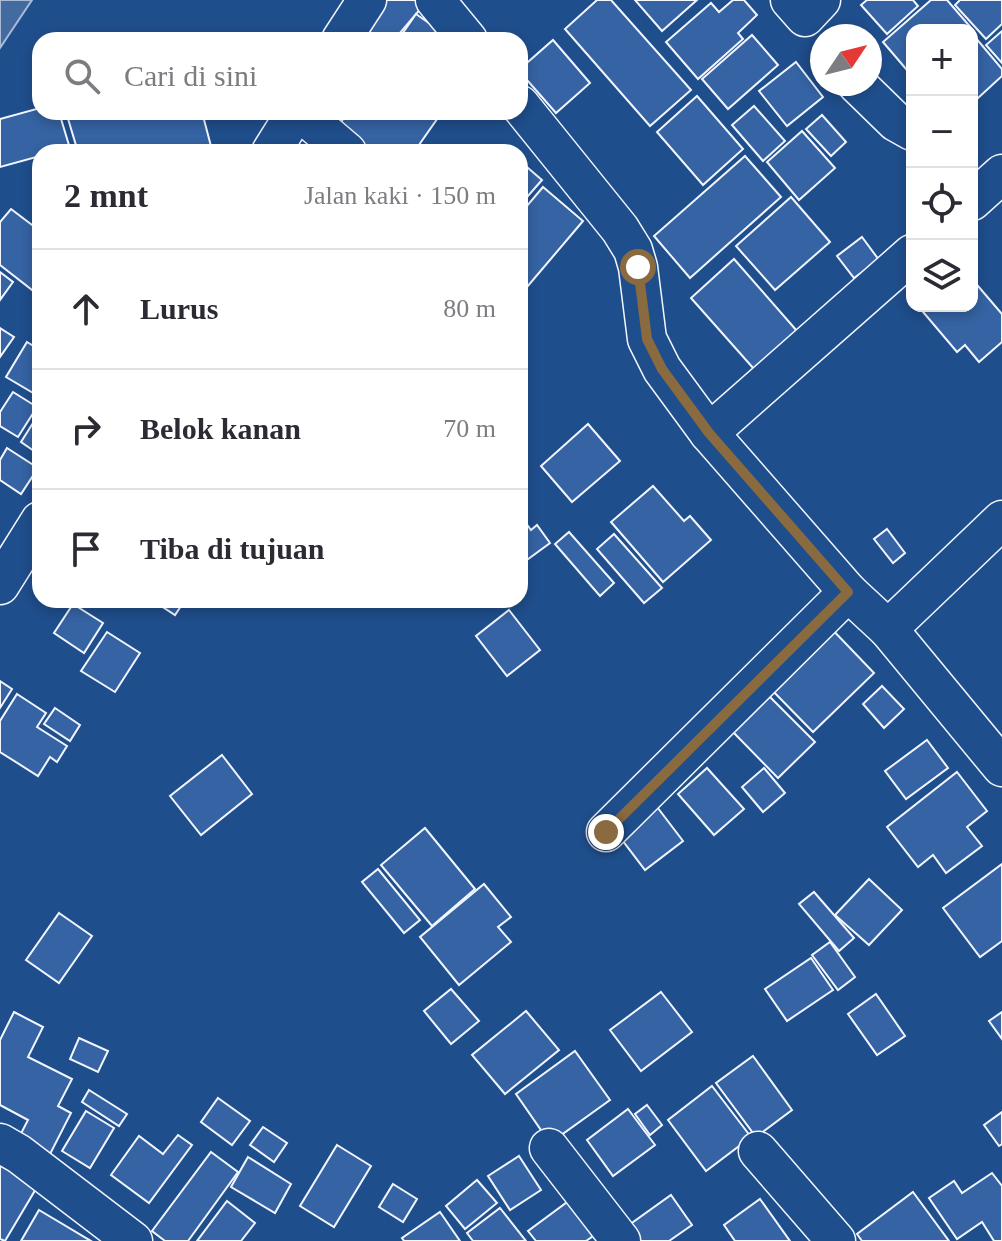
<!DOCTYPE html>
<html lang="id">
<head>
<meta charset="utf-8">
<style>
  :root { --surface:#fff; --page:#f7f7f7; --text:#2b2b33; --muted:#7c7c81; --line:#e1e1e2 }
  body { margin:0; font-family:Georgia,serif; background:var(--page); color:var(--text) }
  .controls { position:absolute; right:24px; top:24px; display:grid; overflow:hidden; border-radius:16px; box-shadow:0 4px 12px #0003 }
  .controls button { width:72px; height:72px; display:grid; place-items:center; padding:0; border:0; border-bottom:2px solid var(--line); background:var(--surface); color:var(--text); font:40px sans-serif }
  .compass { position:absolute; left:810px; top:24px; width:72px; height:72px; border-radius:50%; background:var(--surface); box-shadow:0 4px 12px #0003; rotate:55deg }
  .stop { position:absolute; width:24px; height:24px; margin:-18px; border:6px solid #8a6a3f; border-radius:50%; background:#fff }
  .stop.end { background:#8a6a3f; border-color:#fff; box-shadow:0 2px 8px #0008 }
  .list { margin:0; padding:0; list-style:none }
  h2 { display:flex; justify-content:space-between; align-items:center; height:104px; margin:0; padding:0 32px; font-size:34px }
  h2 small { font-size:26px; font-weight:400; color:var(--muted) }
  .list li { display:grid; grid-template-columns:52px 1fr auto; gap:24px; align-items:center; box-sizing:border-box; height:120px; padding:0 32px; border-top:2px solid var(--line) }
  .list b { display:block; font-size:30px; white-space:nowrap }
  .list em { font-size:26px; font-style:normal; color:var(--muted) }
  .icon { flex:none; width:44px; height:44px; fill:none; stroke:currentColor; stroke-width:2; stroke-linecap:round; stroke-linejoin:round }
  .map { position:relative; flex:none; width:1002px; height:1241px; overflow:hidden }
  .search { position:absolute; background:var(--surface); box-shadow:0 4px 12px #0003; left:32px; top:32px; width:496px; height:88px; display:flex; align-items:center; gap:20px; box-sizing:border-box; padding:0 28px; border-radius:24px; color:var(--muted); font-size:30px }
  .panel { position:absolute; background:var(--surface); box-shadow:0 4px 12px #0003; left:32px; top:144px; width:496px; height:464px; border-radius:24px }
  .map>svg:first-child { display:block }
  .water { fill:#446ba0; stroke:#a8bbd7; stroke-width:2 }
  .building { fill:#3563a3; stroke:#f2f6ff; stroke-width:2 }
  .lines { fill:none; stroke-linecap:round; stroke-linejoin:round }
  .minor-casing { stroke:#f2f6ff; stroke-width:41 }
  .minor { stroke:#1f4e8c; stroke-width:38 }
  .route { stroke:#8a6a3f; stroke-width:10 }
</style>
</head>
<body>
<div class="map">
<svg width="1002" height="1241" viewBox="0 0 1002 1241">
  <rect width="100%" height="100%" fill="#1f4e8c"/>
  <path class="water" d="M0 0H32L0 48Z"/>
  <g class="building">
    <path d="M385 0H428L394 40H379L363 26Z"/>
    <path d="M597 0H611L691 90 650 126 565 29Z"/>
    <path d="M635 0H697L662 31Z"/>
    <path d="M733 0H744L757 15 738 33 743 39 698 79 666 42 711 3 719 12Z"/>
    <path d="M867 0H913L918 6 887 34 861 5Z"/>
    <path d="M931 0H947L973 30H912V76L883 42Z"/>
    <path d="M960 0H1002V24L986 39 955 5Z"/>
    <path d="M416 14 453 40H398Z"/>
    <path d="M1002 31V63L986 45Z"/>
    <path d="M752 35 778 65 728 109 702 79Z"/>
    <path d="M975 37 1002 69V76L978 98 972 91V39Z"/>
    <path d="M553 40 590 83 556 113 520 72V69Z"/>
    <path d="M796 62 823 97 787 126 759 91Z"/>
    <path d="M697 96 743 149 703 185 657 132Z"/>
    <path d="M754 106 785 141 763 161 732 125Z"/>
    <path d="M40 108V112H59L71 152H40V156L0 167V119Z"/>
    <path d="M66 112H202L212 150 205 152H78Z"/>
    <path d="M348 112H442L414 152H370L337 128Z"/>
    <path d="M822 115 846 142 831 156 806 129Z"/>
    <path d="M802 131 835 168 799 200 767 162Z"/>
    <path d="M745 156 781 197 690 278 654 236Z"/>
    <path d="M520 161 542 180 520 205Z"/>
    <path d="M543 187 583 221 527 287 520 281V214Z"/>
    <path d="M791 197 830 242 775 290 736 246Z"/>
    <path d="M11 209 40 231V288L36 293 0 265V222Z"/>
    <path d="M862 237 879 260 854 278 837 256Z"/>
    <path d="M734 259 797 331 754 369 691 298Z"/>
    <path d="M0 272 13 282 0 300Z"/>
    <path d="M972 279 1002 314V342L979 362 965 345 957 352 918 306H972Z"/>
    <path d="M0 328 14 337 0 357Z"/>
    <path d="M27 342 40 350V397L6 377Z"/>
    <path d="M13 392 37 407 18 437 0 426V412Z"/>
    <path d="M33 423 40 427V455L21 442Z"/>
    <path d="M588 424 620 461 572 502 541 466Z"/>
    <path d="M7 448 38 468 21 494 0 480V460Z"/>
    <path d="M653 486 684 521 690 516 711 540 663 582 611 522Z"/>
    <path d="M520 515 531 530 537 525 550 543 520 565Z"/>
    <path d="M887 529 905 553 893 563 874 539Z"/>
    <path d="M569 532 614 583 600 596 555 544Z"/>
    <path d="M614 534 662 588 644 603 597 549Z"/>
    <path d="M152 600H185L175 615Z"/>
    <path d="M73 604 103 623 84 653 54 633Z"/>
    <path d="M509 610 540 650 507 676 476 636Z"/>
    <path d="M826 623 874 673 813 732 765 683Z"/>
    <path d="M107 632 140 653 115 692 81 671Z"/>
    <path d="M0 681 12 689 0 708Z"/>
    <path d="M882 686 904 709 884 728 863 704Z"/>
    <path d="M17 694 46 713 37 727 67 746 57 762 50 757 38 776 0 752V721Z"/>
    <path d="M768 695 815 742 778 778 732 731Z"/>
    <path d="M55 708 80 725 70 741 44 724Z"/>
    <path d="M927 740 948 768 906 799 885 771Z"/>
    <path d="M222 755 252 794 201 835 170 796Z"/>
    <path d="M707 768 744 809 714 835 678 794Z"/>
    <path d="M764 768 785 793 763 812 742 787Z"/>
    <path d="M957 772 987 811 967 827 982 846 946 873 933 855 918 867 887 827Z"/>
    <path d="M651 799 683 841 645 870 613 828Z"/>
    <path d="M425 828 475 889 432 926 381 865Z"/>
    <path d="M1002 864V941L980 957 943 908Z"/>
    <path d="M378 869 420 920 404 933 362 882Z"/>
    <path d="M869 879 902 910 869 945 835 915Z"/>
    <path d="M484 884 511 917 498 927 511 942 459 985 420 937Z"/>
    <path d="M814 892 854 938 839 951 799 904Z"/>
    <path d="M59 913 92 936 59 983 26 960Z"/>
    <path d="M830 942 855 977 838 990 812 955Z"/>
    <path d="M811 958 833 990 787 1021 765 989Z"/>
    <path d="M451 989 479 1021 451 1044 424 1011Z"/>
    <path d="M661 992 692 1032 641 1071 610 1030Z"/>
    <path d="M876 994 905 1036 877 1055 848 1014Z"/>
    <path d="M526 1011 559 1050 505 1094 472 1055Z"/>
    <path d="M14 1012 43 1027 28 1057 72 1079 58 1106 71 1113 46 1162 15 1145 28 1120 0 1105V1040Z"/>
    <path d="M1002 1012V1039L989 1021Z"/>
    <path d="M79 1038 108 1051 98 1072 70 1059Z"/>
    <path d="M575 1051 610 1100 550 1143 516 1094Z"/>
    <path d="M753 1056 792 1110 756 1137 716 1083Z"/>
    <path d="M712 1086 751 1137 706 1171 668 1120Z"/>
    <path d="M89 1090 127 1114 119 1126 82 1102Z"/>
    <path d="M218 1098 250 1121 232 1145 201 1122Z"/>
    <path d="M647 1105 662 1125 650 1135 635 1114Z"/>
    <path d="M628 1109 655 1145 613 1176 587 1140Z"/>
    <path d="M86 1111 114 1128 90 1168 62 1151Z"/>
    <path d="M1002 1112V1144L999 1146 984 1125Z"/>
    <path d="M263 1127 287 1143 274 1162 250 1145Z"/>
    <path d="M178 1135 192 1145 149 1203 111 1175 139 1136 163 1154Z"/>
    <path d="M337 1145 371 1166 334 1227 300 1206Z"/>
    <path d="M211 1152 238 1172 188 1241H165L152 1231Z"/>
    <path d="M519 1156 541 1190 510 1210 488 1176Z"/>
    <path d="M248 1157 291 1184 275 1213 231 1187Z"/>
    <path d="M0 1165 37 1187 5 1241 0 1239Z"/>
    <path d="M992 1173 1002 1186V1241H994L982 1222 957 1239 929 1198 954 1181 962 1193Z"/>
    <path d="M477 1180 497 1203 465 1229 446 1206Z"/>
    <path d="M393 1184 417 1199 403 1222 379 1207Z"/>
    <path d="M913 1192 949 1241H862L857 1234Z"/>
    <path d="M671 1195 692 1225 669 1241H640L629 1225Z"/>
    <path d="M760 1199 790 1241H735L724 1225Z"/>
    <path d="M570 1200 596 1234 586 1241H536L528 1231Z"/>
    <path d="M227 1201 255 1223 241 1241H197Z"/>
    <path d="M500 1208 526 1241H473L467 1233Z"/>
    <path d="M39 1210 91 1241H21Z"/>
    <path d="M440 1212 460 1241H404L402 1238Z"/>
  </g>
  <g class="lines">
    <g class="minor-casing">
      <g id="minor">
        <path d="M435 0 468 40"/>
        <path d="M790 0 805 17 821 0"/>
        <path d="M341 40 367 0"/>
        <path d="M857 84 896 122 912 131"/>
        <path d="M520 105 620 229 633 250 638 267 647 339 662 369 709 433 848 592 888 629 1002 767"/>
        <path d="M300 112 347 152"/>
        <path d="M271 152 296 112"/>
        <path d="M972 201 1002 174"/>
        <path d="M709 433 912 254"/>
        <path d="M0 585 40 521"/>
        <path d="M888 629 1002 520"/>
        <path d="M606 832 848 592"/>
        <path d="M0 1143 19 1154 133 1241"/>
        <path d="M549 1148 621 1241"/>
        <path d="M758 1151 836 1241"/>
      </g>
    </g>
    <use href="#minor" class="minor"/>
  </g>
  <g class="lines">
    <path class="route" d="M606 832 848 592 709 433 662 369 647 339 638 267"/>
  </g>
</svg>
<div class="controls">
<button>+</button>
<button>−</button>
<button><svg class="icon" aria-label="locate" viewBox="0 0 24 24"><circle cx="12" cy="12" r="6"/><path d="M12 2v4M12 18v4M2 12h4M18 12h4"/></svg></button>
<button><svg class="icon" aria-label="layers" viewBox="0 0 24 24"><path d="M12 4l9 5-9 5-9-5zM3 14l9 5 9-5"/></svg></button>
</div>
<svg class="compass" viewBox="-18 -18 36 36"><path d="M0-13l5 13h-10z" fill="#e53935"/><path d="M0 13l5-13h-10z" fill="#7c7c81"/></svg>
<div class="stop" style="left:638px;top:267px"></div>
<div class="stop end" style="left:606px;top:832px"></div>
<div class="search"><svg class="icon" aria-label="search" viewBox="0 0 24 24"><circle cx="10" cy="10" r="6"/><path d="M15 15l6 6"/></svg>Cari di sini</div>
<section class="panel">
<h2>2 mnt<small>Jalan kaki · 150 m</small></h2>
<ul class="list">
<li><svg class="icon" aria-label="ahead" viewBox="0 0 24 24"><path d="M12 20V5M6 11l6-6 6 6"/></svg><div><b>Lurus</b></div><em>80 m</em></li>
<li><svg class="icon" aria-label="right" viewBox="0 0 24 24"><path d="M7 20v-9h11M14 6l5 5-5 5"/></svg><div><b>Belok kanan</b></div><em>70 m</em></li>
<li><svg class="icon" aria-label="arrive" viewBox="0 0 24 24"><path d="M6 21V4h12l-3 4 3 4H6"/></svg><div><b>Tiba di tujuan</b></div></li>
</ul>
</section>
</div>
</body>
</html>
